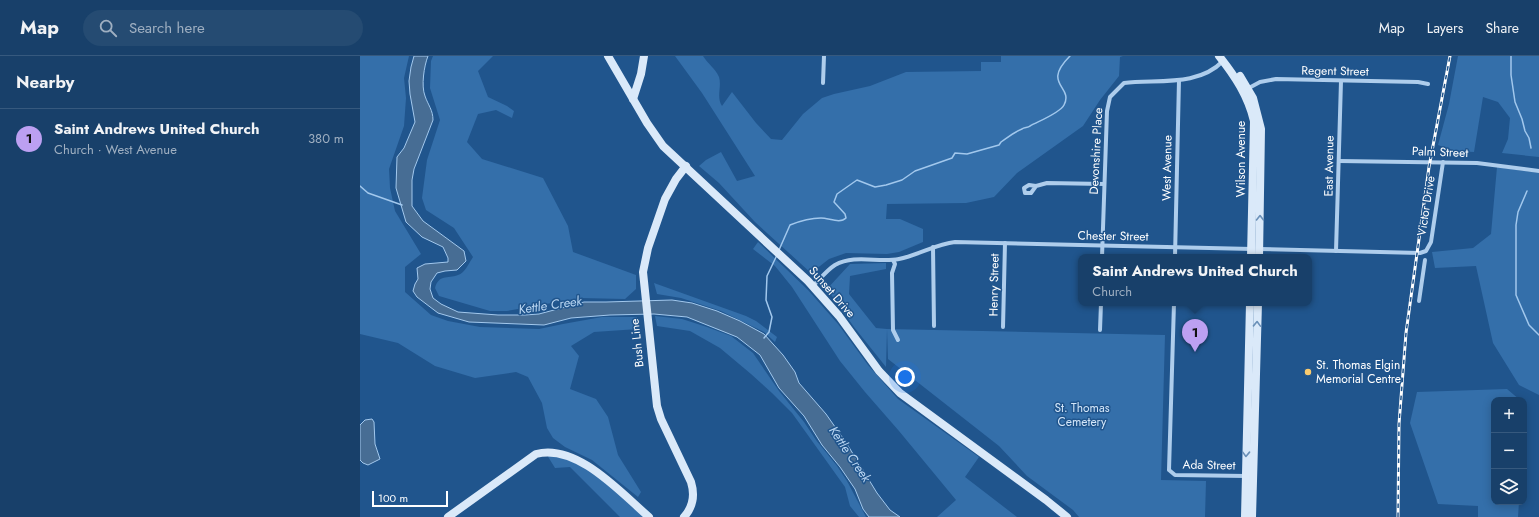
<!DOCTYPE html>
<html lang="en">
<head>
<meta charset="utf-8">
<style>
  :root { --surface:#18406a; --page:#254b72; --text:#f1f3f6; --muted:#9fafc1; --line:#36597e; --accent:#bca0f2 }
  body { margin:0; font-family:Jost,sans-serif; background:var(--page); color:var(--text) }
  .controls { position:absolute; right:12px; bottom:12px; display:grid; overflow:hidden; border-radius:8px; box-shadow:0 2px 10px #0003 }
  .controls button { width:36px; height:36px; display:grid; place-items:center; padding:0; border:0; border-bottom:1px solid var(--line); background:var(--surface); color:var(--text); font:20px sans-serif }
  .scale { position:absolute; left:12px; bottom:10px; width:76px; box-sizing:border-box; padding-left:4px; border:2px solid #fff; border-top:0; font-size:11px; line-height:14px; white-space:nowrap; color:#fff; -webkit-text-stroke:3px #20558d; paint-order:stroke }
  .you { position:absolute; left:545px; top:321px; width:14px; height:14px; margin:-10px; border:3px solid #fff; border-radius:50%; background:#1a73e8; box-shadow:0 0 0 6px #1a73e833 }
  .badge { display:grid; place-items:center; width:26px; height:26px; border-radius:50%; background:var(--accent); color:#111; font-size:13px; font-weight:700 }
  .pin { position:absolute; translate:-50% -33px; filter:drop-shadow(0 1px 2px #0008) }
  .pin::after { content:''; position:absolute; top:21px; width:14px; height:12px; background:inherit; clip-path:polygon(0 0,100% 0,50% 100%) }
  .popup { position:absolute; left:718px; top:198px; width:234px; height:52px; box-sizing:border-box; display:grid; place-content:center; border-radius:8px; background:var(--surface); filter:drop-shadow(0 1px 3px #0005); font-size:13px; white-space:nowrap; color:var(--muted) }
  .popup b { font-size:15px; color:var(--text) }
  .popup::after { content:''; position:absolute; left:50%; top:100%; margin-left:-8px; border:8px solid transparent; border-top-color:var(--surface) }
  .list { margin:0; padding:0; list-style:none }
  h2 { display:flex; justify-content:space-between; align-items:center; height:52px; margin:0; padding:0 16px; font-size:17px }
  h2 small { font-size:13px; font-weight:400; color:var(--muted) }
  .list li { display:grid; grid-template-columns:26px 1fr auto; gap:12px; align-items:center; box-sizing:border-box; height:60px; padding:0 16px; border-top:1px solid var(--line) }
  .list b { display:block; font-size:15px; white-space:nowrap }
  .list p { margin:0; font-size:13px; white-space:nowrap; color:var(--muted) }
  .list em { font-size:13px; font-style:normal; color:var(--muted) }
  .icon { flex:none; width:22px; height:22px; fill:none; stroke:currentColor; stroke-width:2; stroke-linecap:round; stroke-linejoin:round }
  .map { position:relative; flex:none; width:1179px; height:461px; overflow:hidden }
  header { display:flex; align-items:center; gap:24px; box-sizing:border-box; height:56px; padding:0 20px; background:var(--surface); border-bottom:1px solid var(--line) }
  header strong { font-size:19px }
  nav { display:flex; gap:22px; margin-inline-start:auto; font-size:14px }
  .search { width:280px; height:36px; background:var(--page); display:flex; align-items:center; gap:10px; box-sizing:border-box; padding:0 14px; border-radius:22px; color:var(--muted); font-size:15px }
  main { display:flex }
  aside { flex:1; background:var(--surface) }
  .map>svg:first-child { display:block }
  .green { fill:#346faa }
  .water { fill:#476d94; stroke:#a2c8ed }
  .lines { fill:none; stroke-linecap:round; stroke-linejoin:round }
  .stream { stroke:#a2c8ed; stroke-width:1.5 }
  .street { stroke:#aecdec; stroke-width:4 }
  .secondary { stroke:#dae9f9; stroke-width:8 }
  .rail-casing { stroke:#fff; stroke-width:3 }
  .rail { stroke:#20558d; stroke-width:1.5; stroke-dasharray:4.5; stroke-linecap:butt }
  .oneway { stroke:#6a90b8 }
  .poi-dot { fill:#f9cb6f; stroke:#20558d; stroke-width:1.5 }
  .labels { text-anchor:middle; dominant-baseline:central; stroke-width:3; stroke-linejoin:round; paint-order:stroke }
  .street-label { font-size:12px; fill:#fff; stroke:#20558d }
  .poi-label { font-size:12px; fill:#fff; stroke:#20558d; text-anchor:start }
  .park-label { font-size:12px; fill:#d3e6f9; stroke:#20558d }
  .water-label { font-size:13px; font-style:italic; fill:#bad7f3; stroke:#20558d }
</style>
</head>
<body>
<header>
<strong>Map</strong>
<div class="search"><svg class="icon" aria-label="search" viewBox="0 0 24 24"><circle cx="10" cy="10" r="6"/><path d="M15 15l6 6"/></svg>Search here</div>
<nav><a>Map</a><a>Layers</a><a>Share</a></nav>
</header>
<main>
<aside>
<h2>Nearby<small></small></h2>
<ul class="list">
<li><span class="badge">1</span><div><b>Saint Andrews United Church</b><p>Church · West Avenue</p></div><em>380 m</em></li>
</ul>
</aside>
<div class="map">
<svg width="1179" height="461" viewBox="0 0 1179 461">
  <rect width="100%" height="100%" fill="#20558d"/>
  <g class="green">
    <path d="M0 0H49L44 22 46 42 44 70 29 113 30 132 35 155 61 198 45 211V236L71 259 88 265 120 271 179 273 203 268 242 261H277L278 273 234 276 211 290 219 300 210 333 236 343 248 361 258 399 281 436 278 441 232 404 205 391 193 382 187 372 182 347 168 321 156 316 115 322 75 310 38 287 0 278Z"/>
    <path d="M73 0H133L118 15 128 41 147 50 154 55 152 62 136 54 118 58 107 86 122 103 183 122 208 170 213 196 276 219V233L265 243 220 242 147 255H130L79 240 75 232C79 218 87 223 98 219 105 217 109 207 113 201L94 172 66 154 62 142 67 104 80 64 70 32 71 5Z"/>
    <path d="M315 0H343C348 8 355 12 359 21 362 30 356 41 362 50L372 36 396 67 411 83 422 84 443 58 462 42 474 38 510 30 546 16 621 15V6H641V0H763L760 1 759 20 740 44 723 70 657 117 634 141 606 147 527 148 526 163H540L563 173V186L539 196 527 198 486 197 469 203 451 217 395 166 359 127 339 110 346 104 361 96 377 125 395 120 342 37Z"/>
    <path d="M1098 0H1179V101L1142 97 1148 83 1150 62 1138 46 1123 41 1114 96 1095 95 1078 89 1089 48Z"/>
    <path d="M1137 111 1179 117V339L1159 329 1133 287 1116 210 1075 212 1072 196 1113 192 1131 178Z"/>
    <path d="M398 186 448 234 478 268 508 309 538 343 619 401 605 421 657 461H577L596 444 539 375 505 336 480 305 432 231 415 210 393 193Z"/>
    <path d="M526 207V213L490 220 489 238 516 272 527 273 526 311 494 271 467 233 490 208Z"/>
    <path d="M294 227 386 260 396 265 417 281 415 286 404 276 361 255 321 242 297 238Z"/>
    <path d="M295 260 322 263 347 271 371 280 393 297 419 335 444 366 456 384 477 410 487 425 506 461H499L490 450 485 431 432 357 412 337 391 318 360 292 330 275 297 270Z"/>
    <path d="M527 273 805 279 801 424 846 425 845 461H719L713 454 667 420 639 390 528 303Z"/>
    <path d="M1147 333 1160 344H1134V446H1159L1158 461H1118V450L1078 448 1050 367 1057 336Z"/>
    <path d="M187 399C222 401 261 439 288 461H260L210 411 195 412Z"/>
  </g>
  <g class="water">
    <path d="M54 0H68C64 10 61 30 65 40 68 49 73 54 73 64L54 113 52 124V150L63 165 104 195 106 205 97 214 85 215 77 217 71 226 70 233 73 242 81 248 98 256 138 259H165L179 258 224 246H246L312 244 332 247 357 255 380 265 404 278 423 299 435 316 439 327 466 358 487 388 517 437 530 454 540 461H509L503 453 495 433 480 411 462 389 444 360 419 332 400 299 377 281 327 261 294 258 250 259 211 262 184 269 109 266 78 257 57 241 53 235 55 228 58 223 57 212 65 208 88 206V202L83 191 62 181 46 166 36 132 37 101 44 92 55 66 50 38 49 25 51 11Z"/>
    <path d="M12 363 14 366 15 388 20 403 8 409 3 407 0 404V369L5 364Z"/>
  </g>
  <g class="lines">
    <g class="stream">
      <path d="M1151 0V19L1155 46 1162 63 1165 75 1169 82 1171 92"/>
      <path d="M0 130 8 137 42 149"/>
      <path d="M1167 135 1158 156 1156 169V239L1169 269 1179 279"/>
      <path d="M419 194 430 169C440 165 451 162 461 162 469 162 480 168 486 162L485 158 474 146 477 138 497 124 515 131 526 129 542 124 555 115 592 102 595 97 607 98 639 89 641 86C647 82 654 76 662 73 664 71 668 72 670 70 679 65 700 57 704 49 714 30 681 29 710 0"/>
      <path d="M404 282 409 276 412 261 406 244 407 220 417 199"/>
    </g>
    <g class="street">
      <path d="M463 27 464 0"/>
      <path d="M887 33 900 26 916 23 1058 26 1068 28"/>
      <path d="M979 105 1117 107 1179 115"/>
      <path d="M676 130 671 137H665L664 132 669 129 676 130 687 127 744 128"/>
      <path d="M573 191 574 270"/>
      <path d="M899 193 1060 197 1066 195 1071 186 1083 106"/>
      <path d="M976 195 981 25"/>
      <path d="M742 201 747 55 750 41 764 27C797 23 838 31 863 5"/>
      <path d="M815 201 819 24"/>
      <path d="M533 204 535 208 532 217 533 274 538 284"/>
      <path d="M453 230C460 223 467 214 475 209 495 198 518 207 539 203 559 199 576 188 595 186L892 193"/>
      <path d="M1059 245 1065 204"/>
      <path d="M814 247 809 414 815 419 886 420"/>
      <path d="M643 271 645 187"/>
      <path d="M740 274 741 247"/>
    </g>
    <g class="secondary">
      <path d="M248 0 287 67 303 90 448 225 479 260 519 315 540 337 686 444 707 461"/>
      <path d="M859 0C875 20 888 40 894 65L891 201"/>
      <path d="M880 20 893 42 901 73 899 201"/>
      <path d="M273 43 281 18 284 0"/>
      <path d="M88 461 176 398C217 387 261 437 289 461"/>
      <path d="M324 461C333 451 335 439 331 426L301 363 297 350 283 216 288 192 305 143 316 123 326 110"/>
      <path d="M885 461 890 247"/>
      <path d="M892 461 898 247"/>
    </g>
    <g class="rail-casing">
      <path id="rail" d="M1038 461 1039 368 1046 277 1069 111 1090 0"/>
    </g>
    <use href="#rail" class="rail"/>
  </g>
  <defs><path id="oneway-chevron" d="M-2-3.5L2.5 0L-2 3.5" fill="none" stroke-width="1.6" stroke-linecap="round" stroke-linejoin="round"/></defs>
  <g class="oneway">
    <use href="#oneway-chevron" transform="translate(900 162) rotate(-89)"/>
    <use href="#oneway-chevron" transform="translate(897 268) rotate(-88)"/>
    <use href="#oneway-chevron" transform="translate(886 398) rotate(92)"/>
  </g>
  <circle class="poi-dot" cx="948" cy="316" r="4"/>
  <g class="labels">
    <g class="street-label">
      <text transform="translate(975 15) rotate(1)">Regent Street</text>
      <text transform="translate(736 95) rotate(-87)">Devonshire Place</text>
      <text transform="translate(1080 96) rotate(2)">Palm Street</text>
      <text transform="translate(881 103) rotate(-90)">Wilson Avenue</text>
      <text transform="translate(969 110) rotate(-89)">East Avenue</text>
      <text transform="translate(807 112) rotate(-89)">West Avenue</text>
      <text transform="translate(1066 150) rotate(-81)">Victor Drive</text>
      <text transform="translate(753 180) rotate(1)">Chester Street</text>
      <text transform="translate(634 229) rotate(-89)">Henry Street</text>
      <text transform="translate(472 236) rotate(49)">Sunset Drive</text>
      <text transform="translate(277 287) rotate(-96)">Bush Line</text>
      <text transform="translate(849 409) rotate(1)">Ada Street</text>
    </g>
    <g class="poi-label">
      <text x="956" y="309">St. Thomas Elgin<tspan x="956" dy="14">Memorial Centre</tspan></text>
    </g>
    <g class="park-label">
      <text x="722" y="352">St. Thomas<tspan x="722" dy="14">Cemetery</tspan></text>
    </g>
    <g class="water-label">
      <text transform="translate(190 249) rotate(-8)">Kettle Creek</text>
      <text transform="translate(490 398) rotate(56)">Kettle Creek</text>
    </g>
  </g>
</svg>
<div class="controls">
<button>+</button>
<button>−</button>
<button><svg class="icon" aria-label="layers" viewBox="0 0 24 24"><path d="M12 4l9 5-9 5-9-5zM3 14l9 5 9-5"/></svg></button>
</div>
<div class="scale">100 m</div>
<div class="you"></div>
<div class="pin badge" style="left:835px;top:296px">1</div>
<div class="popup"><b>Saint Andrews United Church</b>Church</div>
</div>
</main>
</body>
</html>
